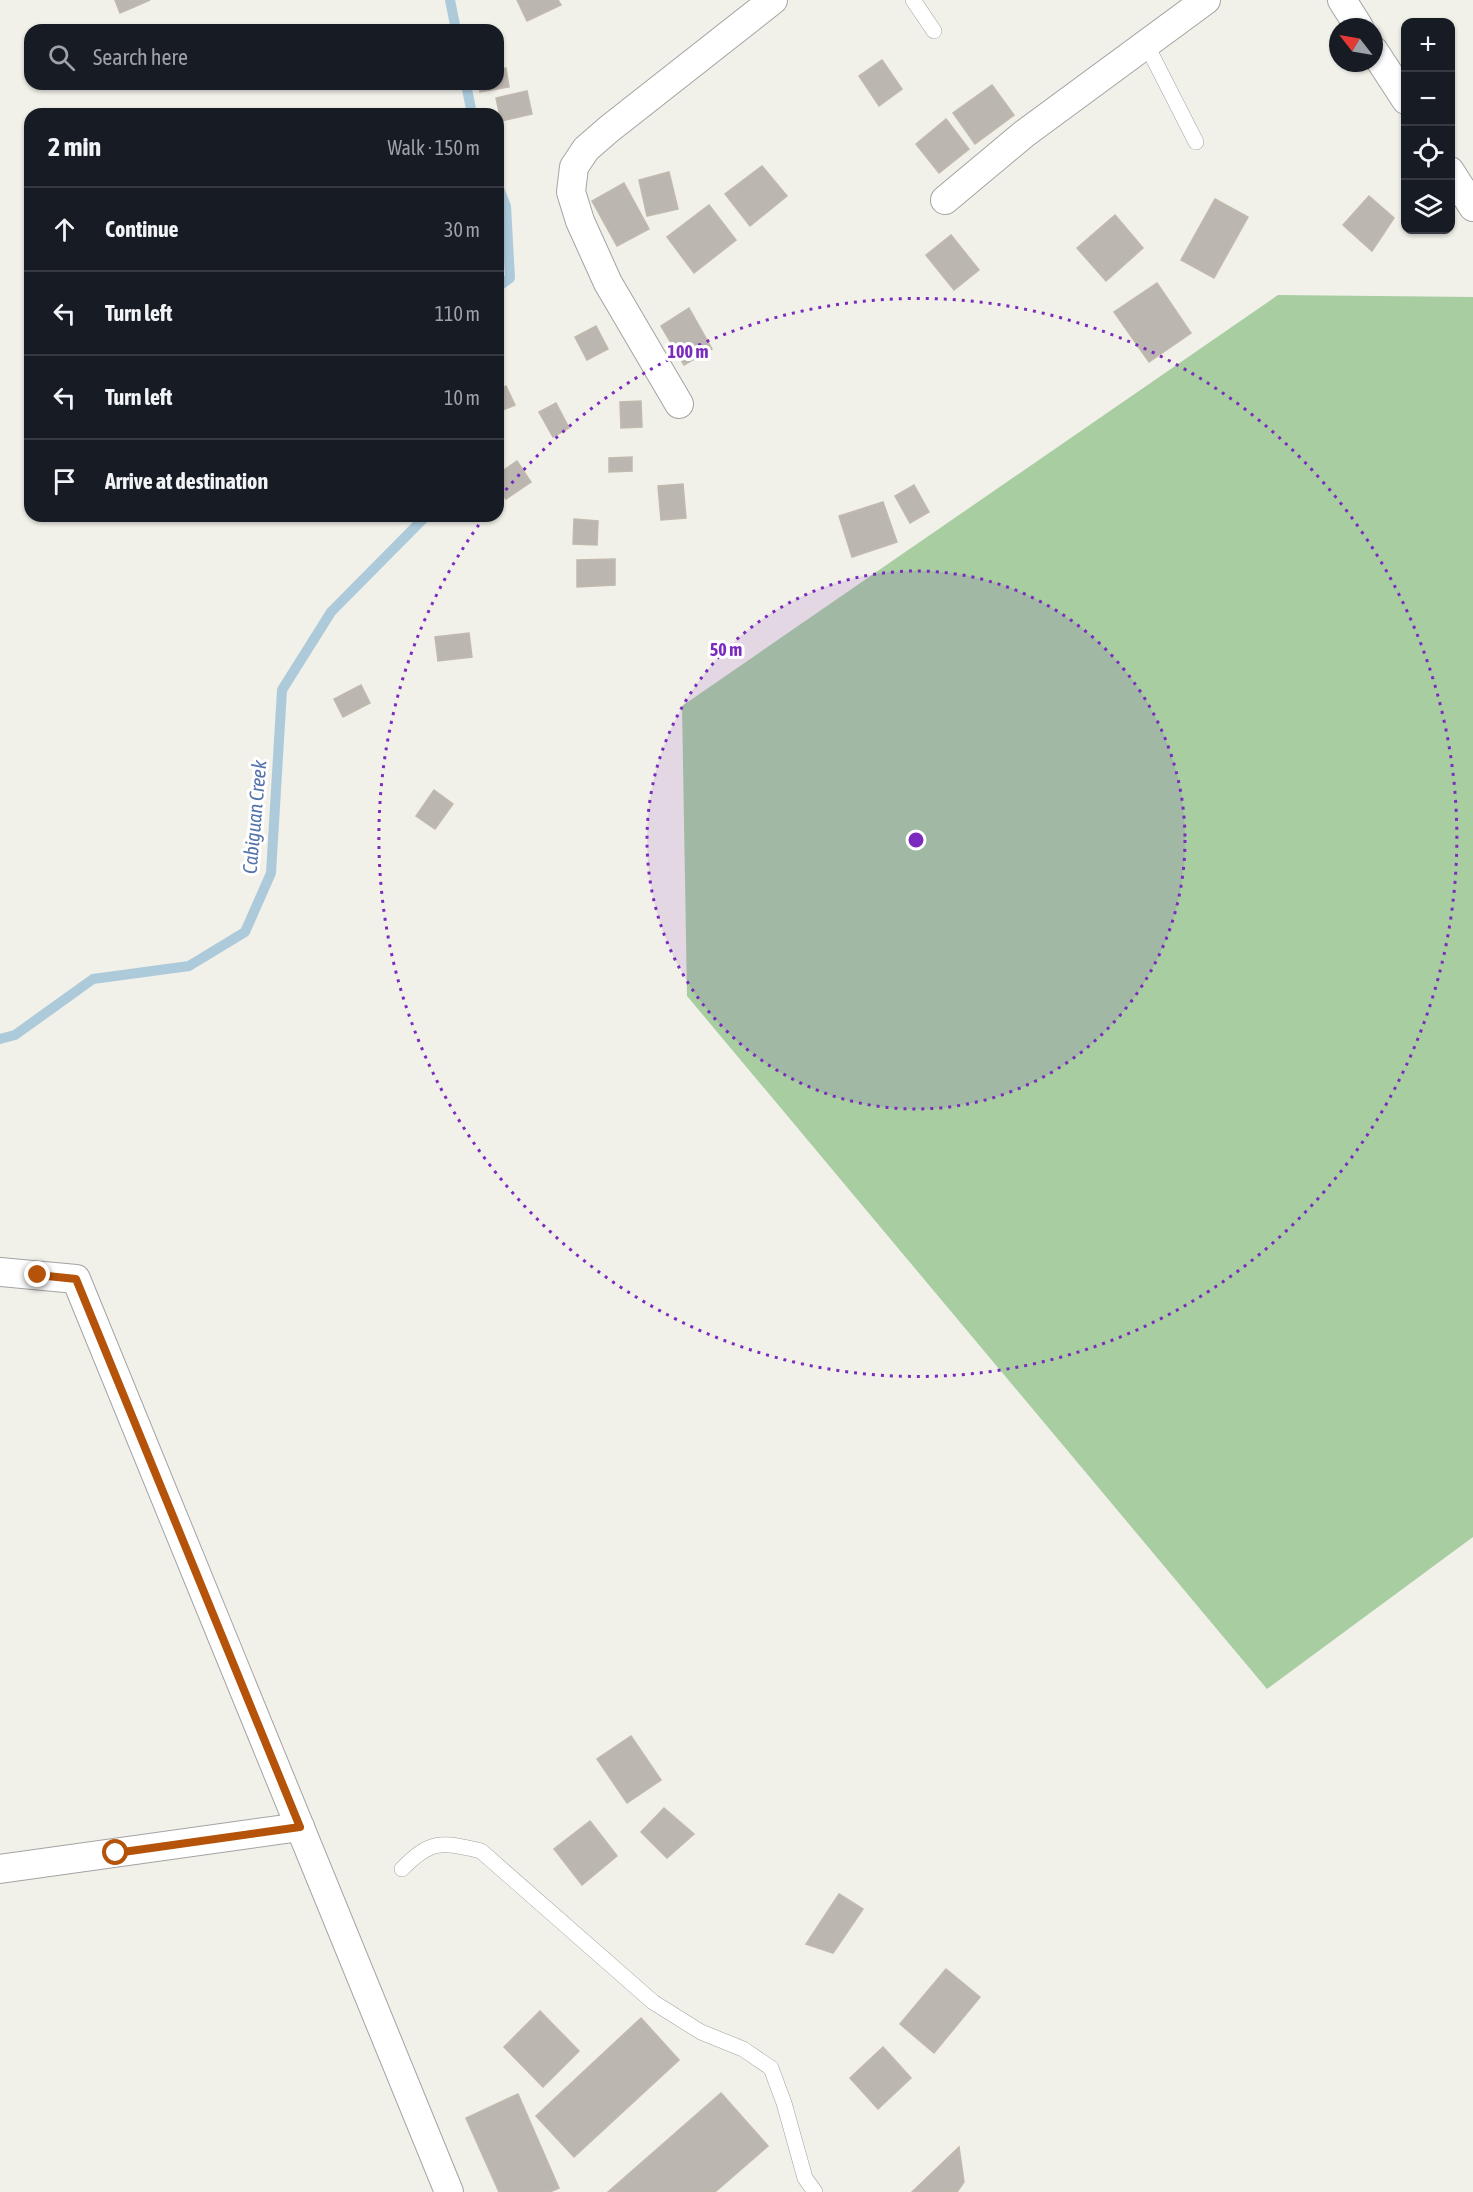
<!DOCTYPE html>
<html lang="en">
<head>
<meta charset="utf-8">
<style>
  :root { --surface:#171b24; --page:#242831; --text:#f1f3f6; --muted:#9ea1a6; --line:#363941 }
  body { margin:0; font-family:"Asap Condensed",sans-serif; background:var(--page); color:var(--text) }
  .controls { position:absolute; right:18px; top:18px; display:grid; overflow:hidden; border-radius:12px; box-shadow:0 2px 4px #0004 }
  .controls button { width:54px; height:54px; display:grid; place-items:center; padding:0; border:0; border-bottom:2px solid var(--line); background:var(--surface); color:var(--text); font:30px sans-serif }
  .compass { position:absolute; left:1329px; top:18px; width:54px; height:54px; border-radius:50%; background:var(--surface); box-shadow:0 2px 4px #0004; rotate:301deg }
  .stop { position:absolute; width:18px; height:18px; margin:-14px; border:4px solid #b45309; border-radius:50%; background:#fff }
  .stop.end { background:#b45309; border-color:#fff; box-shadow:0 2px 6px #0008 }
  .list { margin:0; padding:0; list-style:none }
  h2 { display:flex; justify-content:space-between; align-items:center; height:78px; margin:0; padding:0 24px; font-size:26px }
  h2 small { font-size:20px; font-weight:400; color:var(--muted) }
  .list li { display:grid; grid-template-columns:39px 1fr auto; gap:18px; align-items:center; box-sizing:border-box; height:84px; padding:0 24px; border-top:2px solid var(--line) }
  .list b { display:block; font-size:22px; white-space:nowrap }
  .list em { font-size:20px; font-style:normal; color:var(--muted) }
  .icon { flex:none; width:33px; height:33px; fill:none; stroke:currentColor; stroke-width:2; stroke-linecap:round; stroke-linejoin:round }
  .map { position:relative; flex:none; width:1473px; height:2192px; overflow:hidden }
  .search { position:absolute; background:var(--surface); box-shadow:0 2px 4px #0004; left:24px; top:24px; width:480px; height:66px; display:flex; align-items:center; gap:15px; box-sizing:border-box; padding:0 21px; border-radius:18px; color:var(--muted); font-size:22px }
  .panel { position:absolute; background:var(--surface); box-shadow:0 2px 4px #0004; left:24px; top:108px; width:480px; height:414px; border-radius:18px }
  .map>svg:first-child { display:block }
  .forest { fill:#a7cda1 }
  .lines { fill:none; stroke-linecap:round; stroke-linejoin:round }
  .stream { stroke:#adcadb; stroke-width:10 }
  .building { fill:#bbb6af; stroke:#c2b9ad; stroke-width:1.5 }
  .service-casing { stroke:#a3a3a3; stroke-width:16 }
  .minor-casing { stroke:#a3a3a3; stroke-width:30 }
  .service { stroke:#fff; stroke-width:15 }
  .minor { stroke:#fff; stroke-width:28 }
  .route { stroke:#b45309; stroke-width:8 }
  .ring { fill:none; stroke:#7b2cbf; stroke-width:3; stroke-dasharray:3 6 }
  .labels { text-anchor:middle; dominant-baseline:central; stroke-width:6; stroke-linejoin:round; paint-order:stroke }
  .water-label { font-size:20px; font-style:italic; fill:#5472ac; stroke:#fff }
  .centre { fill:#7b2cbf; stroke:#fff; stroke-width:3 }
  .ring-label { font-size:18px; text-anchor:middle; font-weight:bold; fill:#7b2cbf; stroke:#fff; stroke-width:6; stroke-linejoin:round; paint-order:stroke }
</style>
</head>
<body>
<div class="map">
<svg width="1473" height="2192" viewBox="0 0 1473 2192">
  <rect width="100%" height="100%" fill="#f1f0e9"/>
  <path class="forest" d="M1278 295 1473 297V1537L1267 1689 687 996 682 706Z"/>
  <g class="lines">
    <g class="stream">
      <path d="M450 0 456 30"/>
      <path d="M466 84 472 114"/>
      <path d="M498 186 506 206 510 278 498 287"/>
      <path d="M0 1039 15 1035 93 979 189 966 245 932 271 873 282 690 331 612 426 516"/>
    </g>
  </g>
  <g class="building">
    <path d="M115 0H150L120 13Z"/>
    <path d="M517 0H558L561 5 527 21Z"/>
    <path d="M882 60 902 89 879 106 859 76Z"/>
    <path d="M506 68 509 87 480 92 479 84H498V70Z"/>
    <path d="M992 85 1014 115 975 144 953 113Z"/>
    <path d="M527 91 532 114 501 121 496 98Z"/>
    <path d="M946 119 969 149 939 173 916 144Z"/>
    <path d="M762 166 787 196 750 226 725 194Z"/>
    <path d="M669 172 678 209 647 216 639 180Z"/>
    <path d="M624 183 649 229 617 246 592 201Z"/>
    <path d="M1369 196 1394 218 1372 251 1343 225Z"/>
    <path d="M1215 199 1248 217 1214 278 1181 260Z"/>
    <path d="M709 205 736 240 694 273 667 237Z"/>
    <path d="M1115 215 1143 248 1106 281 1077 248Z"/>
    <path d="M951 235 979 270 954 290 926 255Z"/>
    <path d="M1157 283 1191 333 1149 362 1114 312Z"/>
    <path d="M689 308 712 349 684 365 661 326Z"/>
    <path d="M596 326 608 349 587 360 575 337Z"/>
    <path d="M506 386 515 405 498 412V390Z"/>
    <path d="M641 401 642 427 621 428 620 402Z"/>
    <path d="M556 403 569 428 553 437 539 412Z"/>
    <path d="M632 457V471L609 472V458Z"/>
    <path d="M517 461 531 482 506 499 498 488V474Z"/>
    <path d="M683 484 686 518 661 520 658 486Z"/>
    <path d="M914 485 929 512 910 523 895 496Z"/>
    <path d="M883 502 897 542 852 557 839 516Z"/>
    <path d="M574 519 598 521 597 545 573 544Z"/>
    <path d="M615 559V585L577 587V560Z"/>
    <path d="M469 633 472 657 438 661 435 637Z"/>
    <path d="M361 685 370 703 343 717 334 699Z"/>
    <path d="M434 790 453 804 435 829 416 816Z"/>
    <path d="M631 1736 661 1780 627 1803 597 1759Z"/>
    <path d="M664 1808 694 1834 667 1858 641 1832Z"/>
    <path d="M590 1821 617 1856 582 1885 554 1849Z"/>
    <path d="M839 1894 863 1909 833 1953 806 1944Z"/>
    <path d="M946 1969 980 1997 934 2053 900 2024Z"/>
    <path d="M540 2011 579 2051 543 2087 504 2047Z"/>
    <path d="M641 2018 679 2060 574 2157 536 2116Z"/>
    <path d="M883 2047 911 2078 878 2109 850 2078Z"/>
    <path d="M721 2093 768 2146 715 2192H608Z"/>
    <path d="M518 2094 559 2188 550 2192H499L466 2118Z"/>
    <path d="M959 2147 964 2182 957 2192H912Z"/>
  </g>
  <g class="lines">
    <g class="service-casing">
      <g id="service">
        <path d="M913 0 934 31"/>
        <path d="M1145 42 1196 142"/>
        <path d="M402 1869C431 1839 442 1842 481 1851L653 2002 701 2032 743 2049 771 2068 784 2103 805 2178 815 2192"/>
      </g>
    </g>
    <g class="minor-casing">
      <g id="minor">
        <path d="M1342 0 1359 27"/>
        <path d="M1374 51 1406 100"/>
        <path d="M1450 171 1473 207"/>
        <path d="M945 200 1024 134 1206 0"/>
        <path d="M679 404 608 283 580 221 571 192 574 167 586 149 609 129 773 0"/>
        <path d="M0 1272 76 1279 449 2192"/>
        <path d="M0 1869 300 1827"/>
      </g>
    </g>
    <use href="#service" class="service"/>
    <use href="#minor" class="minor"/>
  </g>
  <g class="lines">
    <path class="route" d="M38 1275 76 1279 300 1827 116 1853"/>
  </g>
  <circle cx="916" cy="840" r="269" fill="#7b2cbf" fill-opacity=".12"/>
  <g class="ring">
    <circle cx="916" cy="840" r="269"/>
    <path d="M500 497A539 539 0 1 1 483 519"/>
  </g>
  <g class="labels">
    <g class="water-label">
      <text transform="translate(254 817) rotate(-85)">Cabiguan Creek</text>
    </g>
  </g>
  <circle cx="916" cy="840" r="9" class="centre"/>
  <g class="ring-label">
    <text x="688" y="358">100 m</text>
    <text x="726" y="656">50 m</text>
  </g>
</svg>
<div class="controls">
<button>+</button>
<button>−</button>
<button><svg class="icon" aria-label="locate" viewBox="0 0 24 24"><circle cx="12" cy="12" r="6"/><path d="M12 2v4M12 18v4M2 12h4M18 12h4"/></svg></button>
<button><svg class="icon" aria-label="layers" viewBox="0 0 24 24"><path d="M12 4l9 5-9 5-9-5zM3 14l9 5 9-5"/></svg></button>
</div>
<svg class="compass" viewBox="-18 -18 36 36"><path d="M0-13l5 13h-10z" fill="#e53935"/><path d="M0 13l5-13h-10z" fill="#9ea1a6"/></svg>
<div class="stop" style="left:116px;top:1853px"></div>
<div class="stop end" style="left:38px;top:1275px"></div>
<div class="search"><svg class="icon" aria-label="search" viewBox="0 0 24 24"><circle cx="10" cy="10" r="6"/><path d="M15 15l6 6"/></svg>Search here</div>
<section class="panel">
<h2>2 min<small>Walk · 150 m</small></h2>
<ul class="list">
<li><svg class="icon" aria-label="ahead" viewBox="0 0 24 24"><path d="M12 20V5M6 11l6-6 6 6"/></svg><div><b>Continue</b></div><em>30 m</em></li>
<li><svg class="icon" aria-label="left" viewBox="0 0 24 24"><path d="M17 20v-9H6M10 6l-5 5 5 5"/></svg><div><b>Turn left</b></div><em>110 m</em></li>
<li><svg class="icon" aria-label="left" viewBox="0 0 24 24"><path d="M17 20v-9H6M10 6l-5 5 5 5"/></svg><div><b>Turn left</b></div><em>10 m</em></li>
<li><svg class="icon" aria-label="arrive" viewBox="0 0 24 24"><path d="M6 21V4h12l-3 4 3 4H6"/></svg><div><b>Arrive at destination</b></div></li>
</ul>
</section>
</div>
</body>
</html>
